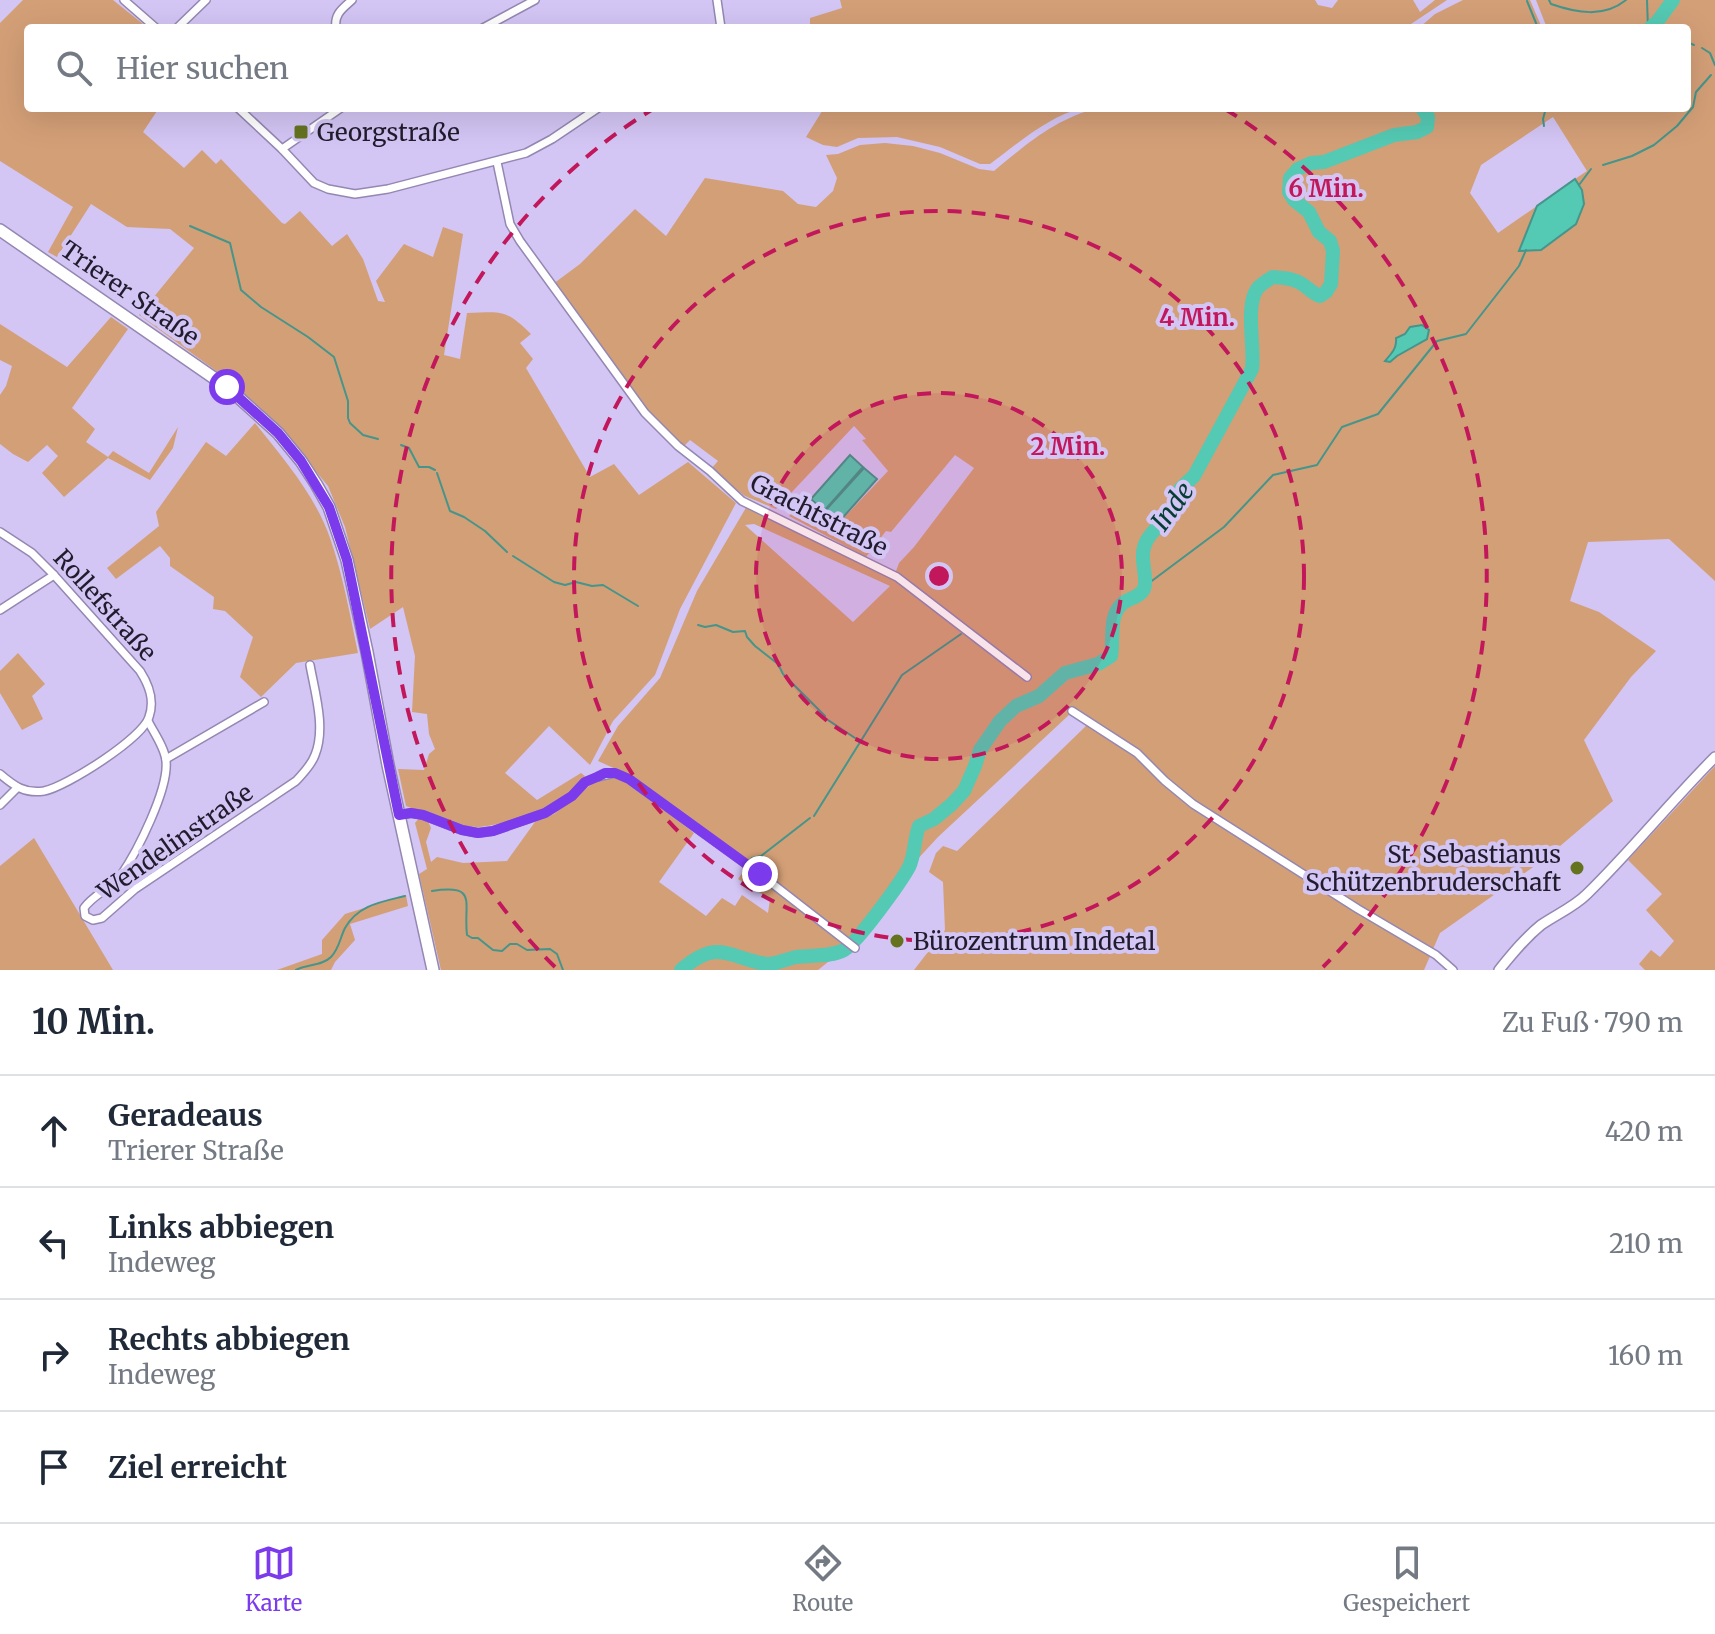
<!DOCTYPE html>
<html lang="de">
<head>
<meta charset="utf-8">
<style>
  :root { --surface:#fff; --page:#f2f2f3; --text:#1f2937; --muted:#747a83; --line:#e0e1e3; --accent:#7c3aed }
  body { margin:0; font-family:Merriweather,serif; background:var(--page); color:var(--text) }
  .stop { position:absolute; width:24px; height:24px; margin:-18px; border:6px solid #7c3aed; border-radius:50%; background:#fff }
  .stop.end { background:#7c3aed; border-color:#fff; box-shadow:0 2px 8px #0008 }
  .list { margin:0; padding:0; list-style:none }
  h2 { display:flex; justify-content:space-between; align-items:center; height:104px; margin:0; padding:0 32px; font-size:34px }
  h2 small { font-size:26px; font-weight:400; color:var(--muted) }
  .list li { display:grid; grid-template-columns:52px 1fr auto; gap:24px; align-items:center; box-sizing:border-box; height:112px; padding:0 32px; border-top:2px solid var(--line) }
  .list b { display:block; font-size:30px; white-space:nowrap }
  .list p { margin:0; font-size:26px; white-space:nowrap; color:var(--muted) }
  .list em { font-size:26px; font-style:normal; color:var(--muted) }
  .icon { flex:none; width:44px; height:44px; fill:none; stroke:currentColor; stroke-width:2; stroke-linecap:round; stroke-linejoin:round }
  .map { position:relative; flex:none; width:1715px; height:970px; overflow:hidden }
  .search { position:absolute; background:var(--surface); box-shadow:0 8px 32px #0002; left:24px; right:24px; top:24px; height:88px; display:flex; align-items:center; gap:20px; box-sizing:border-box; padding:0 28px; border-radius:8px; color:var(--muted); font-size:30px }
  .sheet { height:552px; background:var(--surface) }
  nav { display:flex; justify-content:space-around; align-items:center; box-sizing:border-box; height:112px; border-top:2px solid var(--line); background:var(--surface); font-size:22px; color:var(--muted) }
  nav a { display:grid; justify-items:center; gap:4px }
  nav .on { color:var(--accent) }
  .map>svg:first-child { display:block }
  .green { fill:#d39f77; fill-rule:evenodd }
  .water { fill:#54c9b3; stroke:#45958b; stroke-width:2 }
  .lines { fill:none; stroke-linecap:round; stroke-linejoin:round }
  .stream { stroke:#45958b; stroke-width:2 }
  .river { stroke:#54c9b3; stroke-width:14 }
  .minor-casing { stroke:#9487b2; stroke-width:10 }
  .tertiary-casing { stroke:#9487b2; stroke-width:12 }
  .secondary-casing { stroke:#9487b2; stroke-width:14 }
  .minor { stroke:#fff; stroke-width:7 }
  .tertiary { stroke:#fff; stroke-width:9 }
  .secondary { stroke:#fff; stroke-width:11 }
  .route { stroke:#7c3aed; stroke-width:10 }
  .ring { fill:none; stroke:#c2185b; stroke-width:4; stroke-dasharray:14 10 }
  .poi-dot { fill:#65731f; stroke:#d3c5f4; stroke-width:3 }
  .labels { text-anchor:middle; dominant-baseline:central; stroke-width:8; stroke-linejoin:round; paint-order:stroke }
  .poi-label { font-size:24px; fill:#211c2d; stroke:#d3c5f4; text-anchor:start }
  .street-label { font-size:24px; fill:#211c2d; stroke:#d3c5f4 }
  .water-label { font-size:26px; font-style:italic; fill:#053d34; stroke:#d3c5f4 }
  .centre { fill:#c2185b; stroke:#d3c5f4; stroke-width:4 }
  .ring-label { font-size:24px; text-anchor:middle; font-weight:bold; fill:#c2185b; stroke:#d3c5f4; stroke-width:8; stroke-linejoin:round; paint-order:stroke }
</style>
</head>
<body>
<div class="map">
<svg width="1715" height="970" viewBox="0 0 1715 970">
  <rect width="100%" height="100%" fill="#d3c5f4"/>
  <g class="green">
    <path d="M23 0H113L148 28H28V108H159L143 132 184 168 202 150 216 164 221 159 282 223 285 224 300 211 332 246 347 234 363 259 378 301 385 302 376 281 404 244 433 257 443 227 463 234 444 355 460 359 467 313C502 312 504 308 531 334L520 343 533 359 526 368 590 477 614 464 639 495 688 462 736 503 680 609 655 675 613 721 590 765 549 726 505 773 537 800 581 773 585 776C581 782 577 791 571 796 557 808 496 827 477 827 453 826 428 814 406 806L398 769 424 770 429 754 435 749 429 734 427 714 412 712 415 656 403 607 370 629 345 527 328 486 273 420 226 378 139 315 194 248 170 229 127 227 91 204 57 257 48 252 73 207 0 161V23Z"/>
    <path d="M840 0H1315L1318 5 1332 8 1338 0H1413L1420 12 1435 0H1447L1405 28H810V18L842 8Z"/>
    <path d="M1463 0H1530L1542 28H1419L1435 14Z"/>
    <path d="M1536 0H1715V581L1669 539 1588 542 1570 601 1599 612 1656 651 1631 677 1584 740 1613 801 1546 858 1440 933 1424 970H914L945 930 943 882 929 872 936 853 943 846 957 851 1087 725 1070 714 938 837 914 863 911 874 853 951 828 962 818 970H441L419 874 427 869 415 823 420 817 427 819 431 828 426 842 431 862 437 857 463 863 507 861 535 822 554 814 594 782 613 777 630 783 694 833 659 882 706 916 722 898 735 906 742 895 768 913 770 899 738 879 746 868 721 845 618 770 598 761 618 726 660 678 697 591 747 506 893 579 899 563 914 547 974 468 955 455 891 532 886 531 866 557 789 516 797 506 819 523 838 524 888 471 862 440 866 439 854 426 776 509 745 496 711 469 718 461 690 440 683 447 646 412 553 284 580 264 635 209 666 236 705 178 783 191 798 204 816 207 833 191 837 178 826 155 838 154 860 145 885 143 913 146 940 153 979 169 994 171C1028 143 1055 119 1098 108H1687V28H1547ZM1553 117 1587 171 1575 179 1582 190 1519 250 1537 206 1498 233 1470 193 1481 165ZM754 524 890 586 853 622 745 525Z"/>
    <path d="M824 108H1083C1048 116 1019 143 990 164H980L940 147 897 137 858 138 837 147 823 145 806 137Z"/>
    <path d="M111 317 128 329 72 408 95 429 86 442 108 457 113 451 149 473 178 427 173 448 150 480 108 458 64 497 42 473 58 456 47 445 28 462 13 454 0 444V395L6 386 12 366 0 360V324L67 367Z"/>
    <path d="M255 423C283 458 315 495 330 538 343 575 350 615 358 653L296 663 261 697 240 677 253 637 225 611 213 609 214 597 170 566V558L160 546 116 579 107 568 159 526 156 512 206 442 226 456Z"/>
    <path d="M18 653 45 684 32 696 43 719 22 730 0 693V671Z"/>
    <path d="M1715 766V970H1645L1639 964 1651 950 1660 957 1674 941 1646 910 1662 894 1628 860Z"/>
    <path d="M34 838 113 970H0V866Z"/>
    <path d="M406 895 408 906 350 924 355 940 335 962 331 970H277L322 954V940L345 914Z"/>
  </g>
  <g class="water">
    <path d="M1575 179 1582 190 1584 204 1576 224 1541 250 1519 251 1537 206Z"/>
    <path d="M1422 325 1429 330 1427 339 1397 356 1390 362 1385 361C1392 353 1397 348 1396 338L1405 334 1410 327Z"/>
    <path d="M850 455 863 467 824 511 811 499Z"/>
    <path d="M864 468 877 479 838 523 825 511Z"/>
  </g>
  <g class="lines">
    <g class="stream">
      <path d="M1549 0 1551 4C1577 13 1604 18 1626 0"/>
      <path d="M1647 0 1648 28"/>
      <path d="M1527 1 1538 28"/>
      <path d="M1657 22 1660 28"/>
      <path d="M1687 42 1694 45"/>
      <path d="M1702 48 1710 53 1715 65"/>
      <path d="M1544 126 1543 119 1546 108"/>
      <path d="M1603 165 1632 156 1654 145 1677 126 1693 107 1696 92 1711 75"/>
      <path d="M1579 185 1591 169"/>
      <path d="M190 226 230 243 241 290 261 307 308 337 334 357 348 401V418L350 423 363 435 378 439"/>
      <path d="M401 445 409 448 419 467H429L435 470"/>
      <path d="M437 473 450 511 464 517 485 531 507 552"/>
      <path d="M513 556 554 582 565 585 576 582 592 586 603 585 638 606"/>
      <path d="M1145 586 1224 527 1273 475 1317 465 1342 427 1378 414 1437 341 1466 334 1519 266 1526 250"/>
      <path d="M698 625 705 627 716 625 733 632 745 631 747 637 755 646 778 664 783 674 825 716"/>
      <path d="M828 720 861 742"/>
      <path d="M814 816 902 675 961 634"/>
      <path d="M748 862 752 858 761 856 810 818"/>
      <path d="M432 891C479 884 463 902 467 935L472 938H478L493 950 502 951 510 944H517L527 950 550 949 557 954 563 970"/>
      <path d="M296 970C307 964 322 966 331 957 339 949 340 938 345 928 358 905 381 902 405 896"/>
    </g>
    <g class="river">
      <path d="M1650 28 1657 22 1673 0"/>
      <path d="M681 970C718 938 727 957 766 964 776 965 786 959 796 957 811 955 831 957 844 950 857 943 901 882 909 867 915 855 914 839 919 826L934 819 952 804 964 791 975 766 980 750 1000 721 1016 706 1039 696 1065 673 1098 664 1111 656C1114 639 1108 615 1123 603 1130 598 1140 597 1144 589 1149 576 1137 557 1147 540 1158 521 1182 513 1180 489L1194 476 1252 369C1255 348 1245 306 1257 289 1261 284 1268 280 1273 277 1283 278 1293 278 1302 284 1309 288 1311 293 1320 296L1326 292 1331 284 1333 251 1330 241 1319 232 1309 212 1294 200 1289 192 1290 178 1298 169 1311 163 1324 162 1394 135 1417 132 1427 127 1428 117 1422 108"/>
    </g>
    <g class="minor-casing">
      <g id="minor">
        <path d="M124 0 156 28"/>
        <path d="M717 0 721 28"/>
        <path d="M177 28 206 0"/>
        <path d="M336 28C334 14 342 9 352 0"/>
        <path d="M483 28 535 0"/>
        <path d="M238 108 282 149 314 183 328 189 355 194 388 189 526 153 552 139 598 108"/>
        <path d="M282 149 341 108"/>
        <path d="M497 162 510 224 520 241 645 413 678 446 710 471 742 501 897 577 1027 677"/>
        <path d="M0 532 32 553 54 575 140 671C149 685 155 700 149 717 143 738 66 787 44 791 25 794 14 786 0 774"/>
        <path d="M0 610 54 575"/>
        <path d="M1072 711 1137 753 1165 781 1193 804 1358 909 1436 955 1453 970"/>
        <path d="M148 721C154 733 165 748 166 761 169 789 137 852 121 875 111 888 93 895 84 908L85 916 93 920 102 918 135 889 296 781C303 773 311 766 315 755 326 728 315 693 310 665"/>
        <path d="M166 759 264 702"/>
        <path d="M0 805 17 788"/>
        <path d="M399 815 411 813 423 815 462 830 478 833 493 831 545 813 572 796 585 782 597 777 615 773 629 779 760 874 855 948"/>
      </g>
    </g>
    <g class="tertiary-casing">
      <path id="tertiary" d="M1499 970C1512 954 1525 938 1541 925 1557 914 1574 907 1587 894 1632 850 1671 801 1715 757"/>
    </g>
    <g class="secondary-casing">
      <path id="secondary" d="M0 230 227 387 278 433 301 461 316 484 329 507 347 560 367 652 388 765 433 970"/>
    </g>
    <use href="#minor" class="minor"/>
    <use href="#tertiary" class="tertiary"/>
    <use href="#secondary" class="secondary"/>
  </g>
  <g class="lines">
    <path class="route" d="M227 387 278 433 301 461 329 507 347 560 399 815 411 813 423 815 462 830 478 833 493 831 545 813 572 796 585 782 597 777 605 773H615L629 779 760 874"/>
  </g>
  <circle cx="939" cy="576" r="183" fill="#c2185b" fill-opacity=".12"/>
  <g class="ring">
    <circle cx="939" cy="576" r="183"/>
    <circle cx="939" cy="576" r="365"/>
    <path d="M555 967A548 548 0 0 1 653 109M1225 109A548 548 0 0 1 1323 967"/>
  </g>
  <g class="poi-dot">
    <rect x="293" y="124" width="16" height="16" rx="4"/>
    <circle cx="1577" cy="868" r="8"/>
    <circle cx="897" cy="941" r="8"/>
  </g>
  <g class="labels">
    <g class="poi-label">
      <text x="317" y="132">Georgstraße</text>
      <text x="1561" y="854" text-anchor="end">St. Sebastianus<tspan x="1561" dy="28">Schützenbruderschaft</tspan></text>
      <text x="913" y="941">Bürozentrum Indetal</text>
    </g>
    <g class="street-label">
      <text transform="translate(130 293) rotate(35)">Trierer Straße</text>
      <text transform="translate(819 515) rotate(27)">Grachtstraße</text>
      <text transform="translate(105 605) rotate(48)">Rollefstraße</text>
      <text transform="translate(175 842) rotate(-35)">Wendelinstraße</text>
    </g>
    <g class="water-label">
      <text transform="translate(1172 506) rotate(-54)">Inde</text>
    </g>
  </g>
  <circle cx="939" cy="576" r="12" class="centre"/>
  <g class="ring-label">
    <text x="1326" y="197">6 Min.</text>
    <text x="1197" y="326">4 Min.</text>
    <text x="1068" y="455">2 Min.</text>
  </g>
</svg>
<div class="stop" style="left:227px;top:387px"></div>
<div class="stop end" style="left:760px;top:874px"></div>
<div class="search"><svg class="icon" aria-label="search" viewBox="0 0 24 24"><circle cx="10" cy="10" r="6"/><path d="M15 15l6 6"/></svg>Hier suchen</div>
</div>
<section class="sheet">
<h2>10 Min.<small>Zu Fuß · 790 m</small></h2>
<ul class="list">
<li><svg class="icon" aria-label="ahead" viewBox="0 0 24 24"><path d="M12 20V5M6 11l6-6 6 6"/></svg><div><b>Geradeaus</b><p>Trierer Straße</p></div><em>420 m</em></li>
<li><svg class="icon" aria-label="left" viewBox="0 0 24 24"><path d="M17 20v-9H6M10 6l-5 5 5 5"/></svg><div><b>Links abbiegen</b><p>Indeweg</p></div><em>210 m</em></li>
<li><svg class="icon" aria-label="right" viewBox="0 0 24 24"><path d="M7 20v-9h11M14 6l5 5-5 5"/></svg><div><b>Rechts abbiegen</b><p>Indeweg</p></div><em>160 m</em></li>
<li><svg class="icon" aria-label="arrive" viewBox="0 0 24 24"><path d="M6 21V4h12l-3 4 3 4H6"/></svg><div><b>Ziel erreicht</b></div></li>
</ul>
</section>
<nav>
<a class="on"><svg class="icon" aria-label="map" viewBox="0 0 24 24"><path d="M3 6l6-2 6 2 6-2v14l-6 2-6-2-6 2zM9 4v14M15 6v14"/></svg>Karte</a>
<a><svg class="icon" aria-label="directions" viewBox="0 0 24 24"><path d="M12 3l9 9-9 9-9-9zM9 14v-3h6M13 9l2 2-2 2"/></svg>Route</a>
<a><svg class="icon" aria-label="saved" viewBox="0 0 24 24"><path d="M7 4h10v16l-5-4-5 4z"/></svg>Gespeichert</a>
</nav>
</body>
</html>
